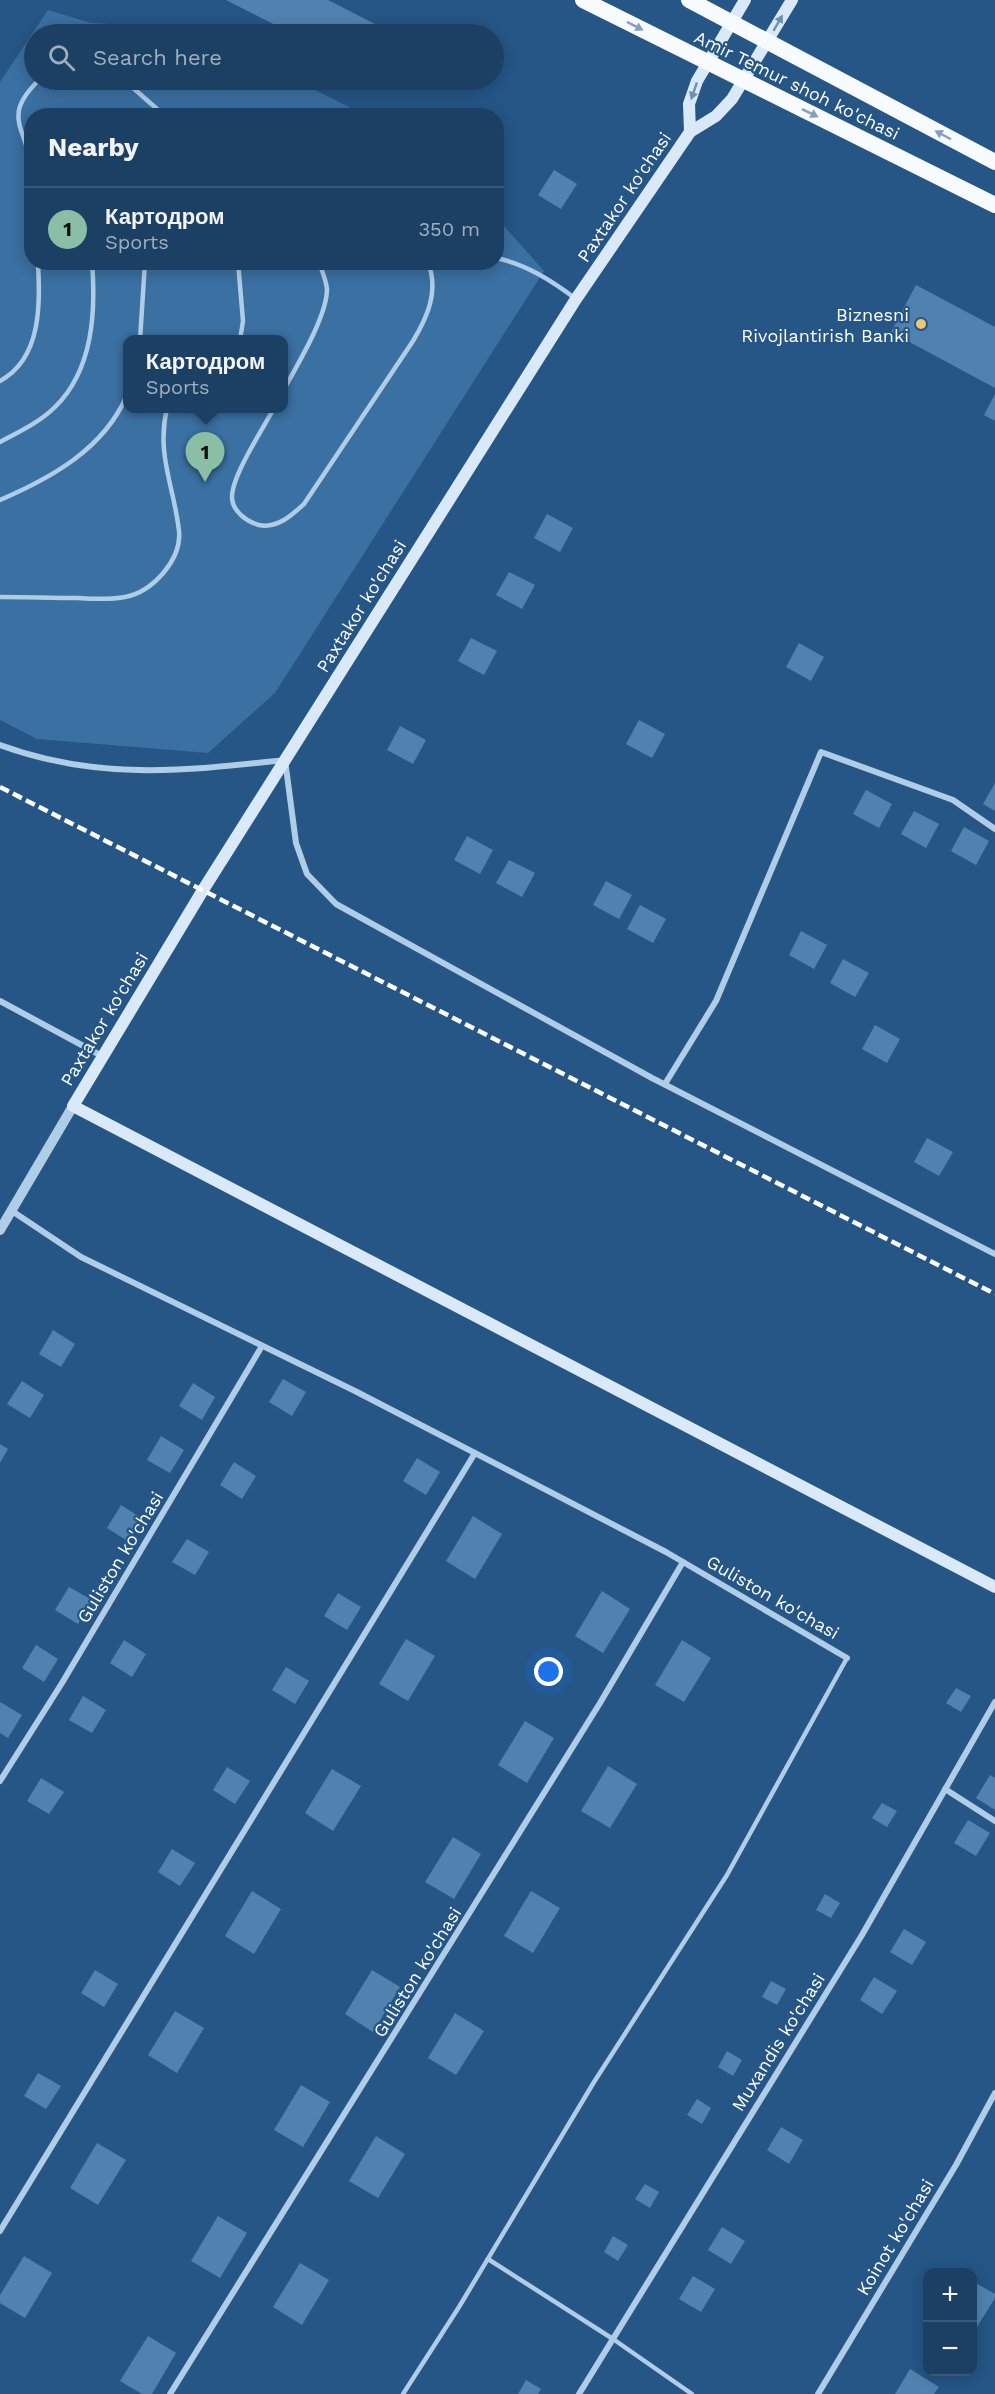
<!DOCTYPE html>
<html lang="en">
<head>
<meta charset="utf-8">
<style>
  :root { --surface:#1c4064; --page:#294b6d; --text:#f1f3f6; --muted:#a0afbf; --line:#3a5978; --accent:#8abfa5 }
  body { margin:0; font-family:"Work Sans",sans-serif; background:var(--page); color:var(--text) }
  .controls { position:absolute; right:18px; bottom:18px; display:grid; overflow:hidden; border-radius:12px; box-shadow:0 3px 15px #0003 }
  .controls button { width:54px; height:54px; display:grid; place-items:center; padding:0; border:0; border-bottom:2px solid var(--line); background:var(--surface); color:var(--text); font:30px sans-serif }
  .you { position:absolute; left:549px; top:1672px; width:21px; height:21px; margin:-15px; border:4px solid #fff; border-radius:50%; background:#1a73e8; box-shadow:0 0 0 9px #1a73e833 }
  .badge { display:grid; place-items:center; width:39px; height:39px; border-radius:50%; background:var(--accent); color:#111; font-size:20px; font-weight:700 }
  .pin { position:absolute; translate:-50% -50px; filter:drop-shadow(0 2px 3px #0008) }
  .pin::after { content:''; position:absolute; top:32px; width:21px; height:18px; background:inherit; clip-path:polygon(0 0,100% 0,50% 100%) }
  .popup { position:absolute; left:123px; top:335px; width:165px; height:78px; box-sizing:border-box; display:grid; place-content:center; border-radius:12px; background:var(--surface); filter:drop-shadow(0 2px 4px #0005); font-size:20px; white-space:nowrap; color:var(--muted) }
  .popup b { font-size:22px; color:var(--text) }
  .popup::after { content:''; position:absolute; left:50%; top:100%; margin-left:-12px; border:12px solid transparent; border-top-color:var(--surface) }
  .list { margin:0; padding:0; list-style:none }
  h2 { display:flex; justify-content:space-between; align-items:center; height:78px; margin:0; padding:0 24px; font-size:26px }
  h2 small { font-size:20px; font-weight:400; color:var(--muted) }
  .list li { display:grid; grid-template-columns:39px 1fr auto; gap:18px; align-items:center; box-sizing:border-box; height:84px; padding:0 24px; border-top:2px solid var(--line) }
  .list b { display:block; font-size:22px; white-space:nowrap }
  .list p { margin:0; font-size:20px; white-space:nowrap; color:var(--muted) }
  .list em { font-size:20px; font-style:normal; color:var(--muted) }
  .icon { flex:none; width:33px; height:33px; fill:none; stroke:currentColor; stroke-width:2; stroke-linecap:round; stroke-linejoin:round }
  .map { position:relative; flex:none; width:995px; height:2394px; overflow:hidden }
  .search { position:absolute; background:var(--surface); box-shadow:0 3px 15px #0003; left:24px; top:24px; width:480px; height:66px; display:flex; align-items:center; gap:15px; box-sizing:border-box; padding:0 21px; border-radius:33px; color:var(--muted); font-size:22px }
  .panel { position:absolute; background:var(--surface); box-shadow:0 3px 15px #0003; left:24px; top:108px; width:480px; height:162px; border-radius:24px }
  .map>svg:first-child { display:block }
  .grass { fill:#3a70a2; fill-rule:evenodd }
  .building { fill:#5182af }
  .lines { fill:none; stroke-linecap:round; stroke-linejoin:round }
  .service { stroke:#b0cde8; stroke-width:4.5 }
  .minor { stroke:#b0cde8; stroke-width:6 }
  .tertiary { stroke:#b0cde8; stroke-width:10 }
  .secondary { stroke:#dae9f7; stroke-width:12 }
  .trunk { stroke:#f8fbfe; stroke-width:16 }
  .rail { stroke:#fff; stroke-width:4.5; stroke-dasharray:10 4.5; stroke-linecap:butt }
  .oneway { fill:#6d91b3 }
  .oneway2 { fill:#84a0bc }
  .poi-dot { fill:#f2c474; stroke:#255686; stroke-width:2 }
  .labels { text-anchor:middle; dominant-baseline:central; stroke-width:4.5; stroke-linejoin:round; paint-order:stroke }
  .street-label { font-size:18px; fill:#fff; stroke:#255686 }
  .poi-label { font-size:18px; fill:#fff; stroke:#255686; text-anchor:end }
</style>
</head>
<body>
<div class="map">
<svg width="995" height="2394" viewBox="0 0 995 2394">
  <rect width="100%" height="100%" fill="#255686"/>
  <path class="grass" d="M48 10 91 23 196 28 208 34H34V80H295L365 115 32 116V262H496L497 218 544 271 275 693 208 753 37 739 0 720V82ZM127 340H283V408H127Z"/>
  <g class="building">
    <path d="M226 0H328L375 24 370 34H293Z"/>
    <path d="M554 170 577 184 561 209 538 195Z"/>
    <path d="M916 285 995 327V388L891 332Z"/>
    <path d="M995 394V421L984 415Z"/>
    <path d="M547 514 573 528 560 552 534 538Z"/>
    <path d="M509 572 535 585 522 609 496 595Z"/>
    <path d="M471 638 497 651 484 675 458 661Z"/>
    <path d="M799 643 824 657 811 681 786 667Z"/>
    <path d="M639 720 665 734 652 758 626 744Z"/>
    <path d="M400 726 426 740 413 764 387 750Z"/>
    <path d="M995 783V811L983 804Z"/>
    <path d="M866 790 892 804 879 828 853 814Z"/>
    <path d="M914 811 939 824 926 848 901 834Z"/>
    <path d="M964 827 989 841 976 865 951 851Z"/>
    <path d="M467 836 493 850 480 874 454 860Z"/>
    <path d="M509 860 535 873 522 897 496 883Z"/>
    <path d="M606 881 632 895 619 919 593 905Z"/>
    <path d="M640 905 666 919 653 943 627 929Z"/>
    <path d="M801 931 827 945 814 969 789 955Z"/>
    <path d="M843 959 869 973 855 997 830 983Z"/>
    <path d="M875 1025 900 1039 887 1063 862 1049Z"/>
    <path d="M927 1138 953 1152 939 1176 914 1162Z"/>
    <path d="M53 1330 75 1344 61 1367 39 1354Z"/>
    <path d="M283 1379 306 1392 292 1416 269 1402Z"/>
    <path d="M22 1381 44 1395 30 1418 7 1404Z"/>
    <path d="M193 1383 215 1397 202 1420 179 1406Z"/>
    <path d="M161 1436 184 1450 170 1473 147 1460Z"/>
    <path d="M0 1444 8 1449 0 1463Z"/>
    <path d="M417 1458 440 1472 426 1495 403 1481Z"/>
    <path d="M234 1462 256 1476 242 1499 220 1485Z"/>
    <path d="M121 1505 143 1519 129 1542 107 1528Z"/>
    <path d="M473 1516 502 1534 475 1579 446 1561Z"/>
    <path d="M187 1539 209 1552 195 1575 172 1562Z"/>
    <path d="M69 1587 92 1600 78 1624 55 1610Z"/>
    <path d="M602 1591 630 1609 603 1653 575 1636Z"/>
    <path d="M338 1593 361 1607 347 1630 324 1616Z"/>
    <path d="M406 1639 435 1656 408 1701 379 1684Z"/>
    <path d="M124 1640 146 1654 132 1677 110 1663Z"/>
    <path d="M682 1640 711 1658 684 1702 655 1685Z"/>
    <path d="M36 1645 58 1659 44 1682 22 1668Z"/>
    <path d="M286 1667 309 1681 295 1704 272 1690Z"/>
    <path d="M956 1688 971 1696 961 1712 946 1703Z"/>
    <path d="M83 1696 106 1710 92 1733 69 1720Z"/>
    <path d="M0 1702 22 1715 8 1738 0 1733Z"/>
    <path d="M525 1721 554 1738 527 1783 498 1765Z"/>
    <path d="M608 1766 637 1784 610 1828 581 1811Z"/>
    <path d="M227 1767 250 1781 235 1804 213 1790Z"/>
    <path d="M332 1769 361 1786 333 1831 305 1813Z"/>
    <path d="M990 1775 995 1778V1810L976 1798Z"/>
    <path d="M41 1778 64 1792 49 1814 27 1801Z"/>
    <path d="M882 1803 897 1811 887 1827 872 1818Z"/>
    <path d="M968 1820 990 1833 976 1856 954 1843Z"/>
    <path d="M453 1837 481 1854 454 1899 425 1882Z"/>
    <path d="M172 1849 195 1863 180 1886 158 1872Z"/>
    <path d="M252 1891 281 1909 254 1954 225 1936Z"/>
    <path d="M531 1891 560 1908 533 1953 504 1936Z"/>
    <path d="M825 1894 840 1903 831 1918 816 1910Z"/>
    <path d="M904 1929 926 1942 912 1965 890 1952Z"/>
    <path d="M95 1970 118 1984 104 2007 81 1993Z"/>
    <path d="M372 1970 400 1987 373 2032 345 2014Z"/>
    <path d="M874 1977 897 1991 882 2014 860 2000Z"/>
    <path d="M771 1981 786 1989 777 2005 762 1997Z"/>
    <path d="M175 2011 204 2028 177 2073 148 2055Z"/>
    <path d="M455 2013 484 2031 456 2075 428 2058Z"/>
    <path d="M727 2051 742 2060 733 2076 718 2067Z"/>
    <path d="M38 2073 61 2086 46 2109 24 2096Z"/>
    <path d="M301 2085 330 2102 303 2147 274 2130Z"/>
    <path d="M697 2099 711 2108 702 2124 687 2115Z"/>
    <path d="M781 2127 803 2140 789 2164 767 2150Z"/>
    <path d="M376 2136 405 2154 378 2198 349 2181Z"/>
    <path d="M97 2143 126 2160 98 2205 70 2188Z"/>
    <path d="M645 2184 659 2192 650 2208 635 2199Z"/>
    <path d="M218 2216 247 2233 220 2278 191 2261Z"/>
    <path d="M722 2227 745 2241 731 2264 708 2250Z"/>
    <path d="M613 2236 628 2245 618 2261 604 2252Z"/>
    <path d="M24 2256 52 2273 25 2318 0 2303V2295Z"/>
    <path d="M300 2263 329 2280 302 2325 273 2307Z"/>
    <path d="M693 2276 715 2289 701 2312 679 2299Z"/>
    <path d="M972 2281 995 2294V2298L972 2335Z"/>
    <path d="M148 2336 176 2353 152 2394H142L120 2381Z"/>
    <path d="M910 2369 939 2387 934 2394H895Z"/>
    <path d="M526 2380 541 2389 538 2394H518Z"/>
  </g>
  <g class="lines">
    <g class="service">
      <path d="M124 80 165 116"/>
      <path d="M32 168C26 127 1 117 39 80"/>
      <path d="M496 258C526 264 552 281 576 299"/>
      <path d="M238 262 243 321 240 340"/>
      <path d="M430 268 443 262"/>
      <path d="M140 340 145 262"/>
      <path d="M0 381C42 358 40 304 38 262"/>
      <path d="M283 391C296 367 327 317 327 289 326 280 322 271 319 262"/>
      <path d="M274 408C263 429 232 475 232 497 232 511 247 522 259 525 277 529 292 515 304 504L413 341C428 316 439 291 428 262"/>
      <path d="M0 442C19 432 40 422 55 407 93 370 96 312 92 262"/>
      <path d="M0 500C51 478 104 449 127 395"/>
      <path d="M0 597C26 597 52 598 78 598 93 599 110 600 125 597 152 592 182 560 179 531 174 486 156 455 167 408"/>
      <path d="M488 2259 613 2339 692 2394"/>
      <path d="M403 2394 459 2307 594 2082 727 1875 847 1658"/>
    </g>
    <g class="minor">
      <path d="M0 745C99 781 183 771 285 760L296 843 307 874 336 904 652 1078 995 1254"/>
      <path d="M0 1001 102 1056"/>
      <path d="M665 1084 716 1001 821 752 953 800 995 829"/>
      <path d="M12 1211 81 1257 355 1391 666 1552 847 1658"/>
      <path d="M0 1781 62 1683 262 1346"/>
      <path d="M945 1789 995 1821"/>
      <path d="M0 2231 475 1453"/>
      <path d="M170 2394 600 1703 683 1562"/>
      <path d="M579 2394 862 1935 995 1702"/>
      <path d="M818 2394 956 2165 995 2093"/>
    </g>
    <path class="tertiary" d="M0 1230 73 1106"/>
    <g class="secondary">
      <path d="M792 0 732 99 716 116 690 132 576 299 203 890 73 1106 995 1587"/>
      <path d="M690 132 689 104 697 81 745 0"/>
    </g>
    <g class="trunk">
      <path d="M583 0 995 205"/>
      <path d="M689 0 995 162"/>
    </g>
    <path class="rail" d="M0 787 995 1294"/>
  </g>
  <defs><path id="oneway-solid" d="M-6-.8H1V-3.2L6.5 0L1 3.2V.8H-6Z" transform="scale(1.5)"/></defs>
  <g class="oneway">
    <use href="#oneway-solid" transform="translate(778 23) rotate(-60)"/>
    <use href="#oneway-solid" transform="translate(694 91) rotate(109)"/>
  </g>
  <g class="oneway2">
    <use href="#oneway-solid" transform="translate(635 26) rotate(27)"/>
    <use href="#oneway-solid" transform="translate(810 113) rotate(26)"/>
    <use href="#oneway-solid" transform="translate(943 135) rotate(-152)"/>
  </g>
  <circle class="poi-dot" cx="921" cy="324" r="6"/>
  <g class="labels">
    <g class="street-label">
      <text transform="translate(797 85) rotate(26)">Amir Temur shoh ko'chasi</text>
      <text transform="translate(624 197) rotate(-56)">Paxtakor ko'chasi</text>
      <text transform="translate(361 606) rotate(-58)">Paxtakor ko'chasi</text>
      <text transform="translate(104 1019) rotate(-59)">Paxtakor ko'chasi</text>
      <text transform="translate(120 1557) rotate(-59)">Guliston ko'chasi</text>
      <text transform="translate(773 1597) rotate(30)">Guliston ko'chasi</text>
      <text transform="translate(417 1972) rotate(-58)">Guliston ko'chasi</text>
      <text transform="translate(778 2042) rotate(-58)">Muxandis ko'chasi</text>
      <text transform="translate(895 2237) rotate(-59)">Koinot ko'chasi</text>
    </g>
    <g class="poi-label">
      <text x="909" y="314">Biznesni<tspan x="909" dy="21">Rivojlantirish Banki</tspan></text>
    </g>
  </g>
</svg>
<div class="controls">
<button>+</button>
<button>−</button>
</div>
<div class="you"></div>
<div class="pin badge" style="left:205px;top:482px">1</div>
<div class="popup"><b>Картодром</b>Sports</div>
<div class="search"><svg class="icon" aria-label="search" viewBox="0 0 24 24"><circle cx="10" cy="10" r="6"/><path d="M15 15l6 6"/></svg>Search here</div>
<section class="panel">
<h2>Nearby<small></small></h2>
<ul class="list">
<li><span class="badge">1</span><div><b>Картодром</b><p>Sports</p></div><em>350 m</em></li>
</ul>
</section>
</div>
</body>
</html>
